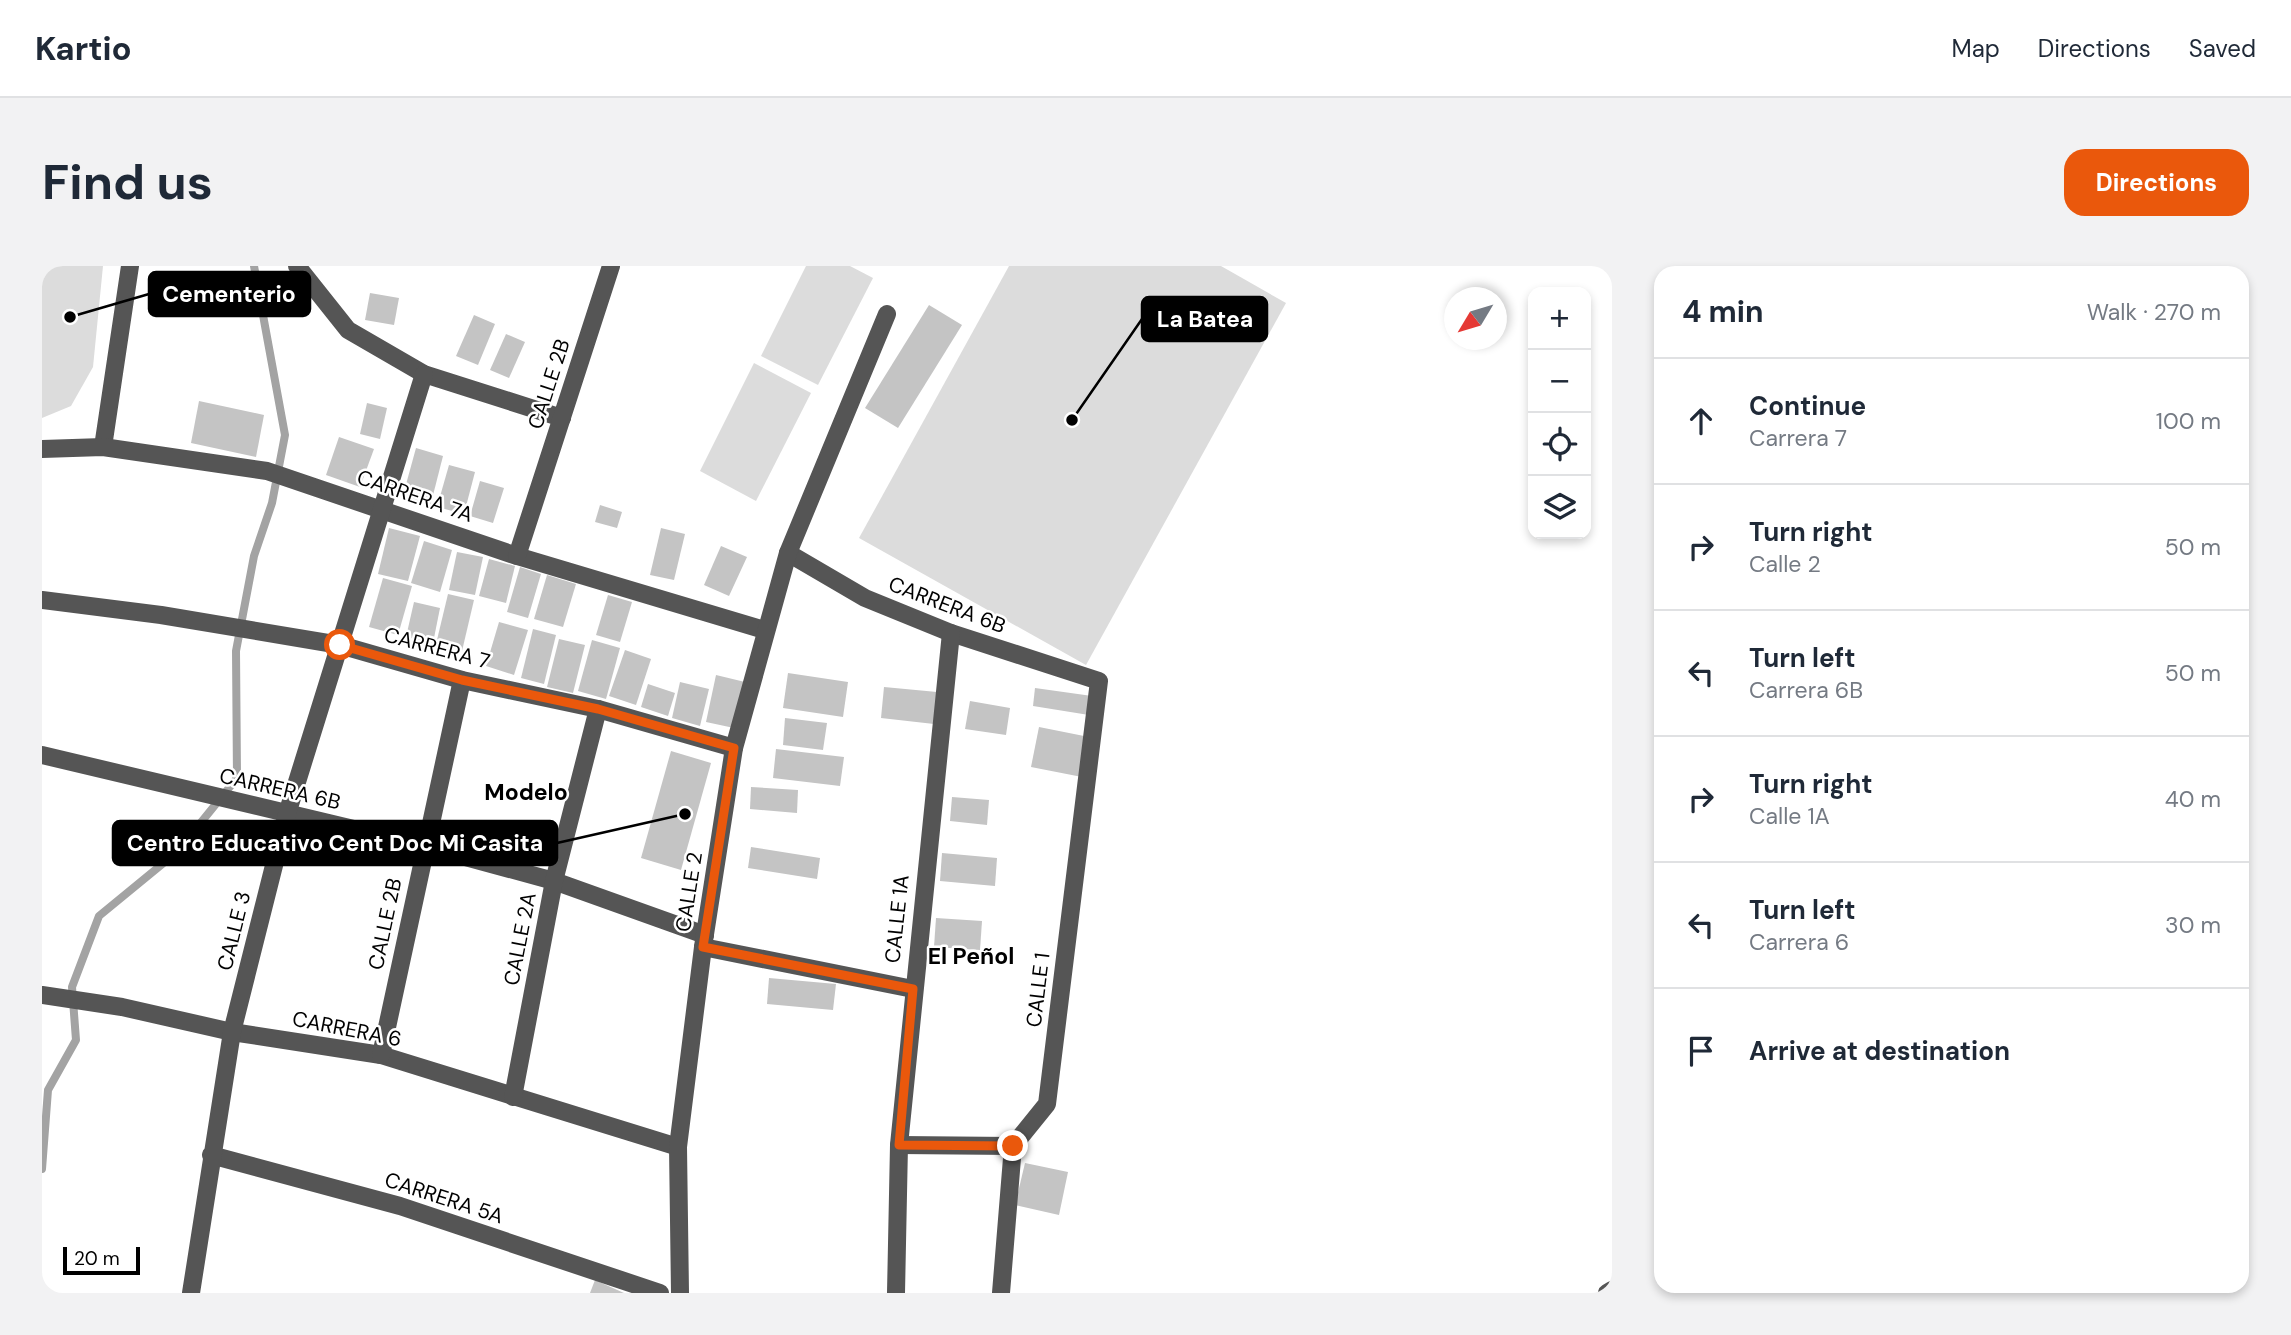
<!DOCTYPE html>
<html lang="en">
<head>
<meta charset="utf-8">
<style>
  :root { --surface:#fff; --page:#f2f2f3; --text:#1f2937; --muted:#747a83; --line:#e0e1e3; --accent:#ea580c }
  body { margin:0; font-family:"DM Sans",sans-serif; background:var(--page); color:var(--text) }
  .controls { position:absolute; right:21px; top:21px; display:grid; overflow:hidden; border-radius:14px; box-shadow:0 4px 10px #0003 }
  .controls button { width:63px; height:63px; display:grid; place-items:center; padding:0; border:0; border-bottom:2px solid var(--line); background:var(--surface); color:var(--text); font:35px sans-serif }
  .compass { position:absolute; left:1402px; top:21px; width:63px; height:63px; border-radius:50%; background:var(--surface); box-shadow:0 4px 10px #0003; rotate:232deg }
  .scale { position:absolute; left:21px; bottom:18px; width:77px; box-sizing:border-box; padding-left:7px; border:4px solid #000; border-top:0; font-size:19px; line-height:24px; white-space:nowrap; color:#000; -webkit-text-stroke:5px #fff; paint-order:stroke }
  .stop { position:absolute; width:21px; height:21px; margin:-16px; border:5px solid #ea580c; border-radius:50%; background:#fff }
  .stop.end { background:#ea580c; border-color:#fff; box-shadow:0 2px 7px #0008 }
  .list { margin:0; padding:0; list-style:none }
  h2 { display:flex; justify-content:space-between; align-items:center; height:91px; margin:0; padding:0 28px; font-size:30px }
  h2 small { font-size:23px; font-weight:400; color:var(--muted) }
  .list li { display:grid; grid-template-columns:46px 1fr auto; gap:21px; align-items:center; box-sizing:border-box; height:126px; padding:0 28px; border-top:2px solid var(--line) }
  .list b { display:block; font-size:26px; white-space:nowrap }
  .list p { margin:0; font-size:23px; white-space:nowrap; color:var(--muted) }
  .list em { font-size:23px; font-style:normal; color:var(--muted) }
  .icon { flex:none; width:38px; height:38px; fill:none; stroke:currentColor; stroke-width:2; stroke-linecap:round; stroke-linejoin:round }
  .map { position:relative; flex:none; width:1570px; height:1027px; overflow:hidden; border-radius:21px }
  header { display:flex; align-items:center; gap:42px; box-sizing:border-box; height:98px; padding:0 35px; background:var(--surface); border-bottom:2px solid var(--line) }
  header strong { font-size:33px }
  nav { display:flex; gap:38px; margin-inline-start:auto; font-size:24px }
  .intro { display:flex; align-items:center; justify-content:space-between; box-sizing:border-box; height:168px; padding:0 42px }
  h1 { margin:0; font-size:49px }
  .button { padding:18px 32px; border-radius:21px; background:var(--accent); color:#fff; font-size:24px; font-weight:700 }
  main { display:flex; gap:42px; padding:0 42px }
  aside { flex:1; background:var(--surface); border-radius:21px; box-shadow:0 4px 10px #0003 }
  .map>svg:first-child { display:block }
  .green { fill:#dcdcdc }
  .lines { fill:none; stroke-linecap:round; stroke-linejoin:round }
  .stream { stroke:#a3a3a3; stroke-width:8 }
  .building { fill:#c4c4c4 }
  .minor { stroke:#555; stroke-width:18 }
  .route { stroke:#ea580c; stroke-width:9 }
  .labels { text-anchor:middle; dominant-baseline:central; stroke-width:5; stroke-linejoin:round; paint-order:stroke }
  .street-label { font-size:21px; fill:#000; stroke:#fff }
  .neighbourhood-label { font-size:23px; font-weight:bold; fill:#000; stroke:#fff }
  .leader { fill:none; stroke:#000; stroke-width:2.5 }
  .callout-dot { fill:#000; stroke:#fff; stroke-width:2.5 }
  .callout { fill:#000; stroke:#000; stroke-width:2.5 }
  .callout-label { font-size:23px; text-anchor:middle; font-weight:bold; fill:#fff }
</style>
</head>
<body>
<header>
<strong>Kartio</strong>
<nav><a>Map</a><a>Directions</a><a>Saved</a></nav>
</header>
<div class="intro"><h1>Find us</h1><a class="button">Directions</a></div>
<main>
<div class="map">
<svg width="1570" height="1027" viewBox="0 0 1570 1027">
  <rect width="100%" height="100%" fill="#fff"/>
  <g class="green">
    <path d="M0 0H61L51 101 29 140 0 152Z"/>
    <path d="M764 0H808L831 12 776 119 719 90Z"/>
    <path d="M967 0H1179L1244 37 1044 399 817 272Z"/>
    <path d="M712 97 769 127 714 235 658 205Z"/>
  </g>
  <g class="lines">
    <path class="stream" d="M0 903 6 824 34 774 30 721 57 650 135 586 195 512 194 385 212 290 230 237 243 169 212 0"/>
  </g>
  <g class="building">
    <path d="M328 27 357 32 352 59 323 54Z"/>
    <path d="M887 39 920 59 856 162 823 142Z"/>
    <path d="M432 49 453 58 436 99 414 90Z"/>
    <path d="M464 68 483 76 467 112 448 104Z"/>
    <path d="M157 135 222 149 214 191 149 177Z"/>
    <path d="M325 137 345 142 338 173 318 168Z"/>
    <path d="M297 171 332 183 318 221 284 209Z"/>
    <path d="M374 182 401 190 388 241 360 233Z"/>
    <path d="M407 199 433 206 422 248 395 241Z"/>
    <path d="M438 215 462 222 451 257 428 250Z"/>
    <path d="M558 239 580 246 575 262 553 256Z"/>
    <path d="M347 262 378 270 366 315 336 308Z"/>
    <path d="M619 262 643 268 632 314 608 309Z"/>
    <path d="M382 275 410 284 398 326 369 317Z"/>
    <path d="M679 280 705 291 687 330 662 319Z"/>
    <path d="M415 286 441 291 433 329 407 324Z"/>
    <path d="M447 293 473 300 464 337 437 330Z"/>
    <path d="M478 301 499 308 486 352 465 346Z"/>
    <path d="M505 309 534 318 521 361 492 353Z"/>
    <path d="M341 312 370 320 356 369 327 361Z"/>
    <path d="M406 328 432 334 420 385 394 378Z"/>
    <path d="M566 329 590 336 578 376 554 369Z"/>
    <path d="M372 336 398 342 391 377 364 371Z"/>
    <path d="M457 356 486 364 472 409 444 400Z"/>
    <path d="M491 363 514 369 502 418 479 412Z"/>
    <path d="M517 373 543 379 531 427 505 421Z"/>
    <path d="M550 374 578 382 564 433 536 425Z"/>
    <path d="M583 384 609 393 594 439 567 430Z"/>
    <path d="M746 407 806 416 801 451 741 442Z"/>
    <path d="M674 409 703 416 692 462 664 456Z"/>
    <path d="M638 416 667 423 658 460 630 452Z"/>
    <path d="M606 418 633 427 626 450 599 441Z"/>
    <path d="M842 421 895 426 892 458 839 452Z"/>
    <path d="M993 422 1050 430 1047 449 991 440Z"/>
    <path d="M928 435 968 442 964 469 923 463Z"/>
    <path d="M743 452 785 457 781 484 741 479Z"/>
    <path d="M997 461 1047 471 1040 511 989 501Z"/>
    <path d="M734 483 802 491 798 520 731 512Z"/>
    <path d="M629 485 669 497 639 604 599 592Z"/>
    <path d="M709 521 756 524 755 547 708 543Z"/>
    <path d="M910 531 947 534 945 559 908 555Z"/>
    <path d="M709 581 778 592 775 613 706 602Z"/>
    <path d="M900 587 955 592 953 620 898 615Z"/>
    <path d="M894 652 940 655 938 684 892 681Z"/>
    <path d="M727 712 794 718 791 744 725 738Z"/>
    <path d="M983 897 1026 906 1017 949 973 939Z"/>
    <path d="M553 1014 582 1027H548Z"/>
  </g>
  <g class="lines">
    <g class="minor">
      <path d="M255 0 306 64 382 108 520 152"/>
      <path d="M61 181 88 0"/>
      <path d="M0 183 61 181 225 205 475 290 722 364"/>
      <path d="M746 287 823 332 909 367 1057 415 1005 838 971 880 959 1027"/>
      <path d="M475 290 569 0"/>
      <path d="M0 334 119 349 298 379 420 414 556 443 692 482"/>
      <path d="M0 489 383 580 512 615 663 669"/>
      <path d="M661 681 871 723"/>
      <path d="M0 729 80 741 190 766 339 789 636 881"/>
      <path d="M339 789 420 414"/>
      <path d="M471 831 512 615 556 443"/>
      <path d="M857 879 971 880"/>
      <path d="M169 889 358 940 618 1027"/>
      <path d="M149 1027 190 766 245 548 382 108"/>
      <path d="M638 1027 636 881 661 681 692 482 746 287 845 48"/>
      <path d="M854 1027 857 879 909 367"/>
      <path d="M1565 1027 1570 1024"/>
    </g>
  </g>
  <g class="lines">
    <path class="route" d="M298 379 420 414 556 443 692 482 661 681 871 723 857 879 971 880"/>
  </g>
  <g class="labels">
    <g class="street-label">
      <text transform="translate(507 118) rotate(-72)">CALLE 2B</text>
      <text transform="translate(373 230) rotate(19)">CARRERA 7A</text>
      <text transform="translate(905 339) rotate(21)">CARRERA 6B</text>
      <text transform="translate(395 382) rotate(15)">CARRERA 7</text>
      <text transform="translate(238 523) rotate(13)">CARRERA 6B</text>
      <text transform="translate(647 626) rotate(-81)">CALLE 2</text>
      <text transform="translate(855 653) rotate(-84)">CALLE 1A</text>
      <text transform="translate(343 658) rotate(-78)">CALLE 2B</text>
      <text transform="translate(192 665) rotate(-76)">CALLE 3</text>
      <text transform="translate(478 673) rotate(-79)">CALLE 2A</text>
      <text transform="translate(996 724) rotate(-83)">CALLE 1</text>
      <text transform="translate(305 763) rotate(11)">CARRERA 6</text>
      <text transform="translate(402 932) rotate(18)">CARRERA 5A</text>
    </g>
    <g class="neighbourhood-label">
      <text x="484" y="526">Modelo</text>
      <text x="929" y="690">El Peñol</text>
    </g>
  </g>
  <path class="leader" d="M28 51L107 28M1030 154L1100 53M643 548L515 577"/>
  <g class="callout-dot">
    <circle cx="28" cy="51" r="7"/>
    <circle cx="1030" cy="154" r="7"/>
    <circle cx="643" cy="548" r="7"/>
  </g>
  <g class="callout">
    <rect x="107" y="6" width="161" height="44" rx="7"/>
    <rect x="1100" y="31" width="125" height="44" rx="7"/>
    <rect x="71" y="555" width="444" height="44" rx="7"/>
  </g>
  <g class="callout-label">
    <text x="187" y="36">Cementerio</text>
    <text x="1163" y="61">La Batea</text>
    <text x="293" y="585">Centro Educativo Cent Doc Mi Casita</text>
  </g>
</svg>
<div class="controls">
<button>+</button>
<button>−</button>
<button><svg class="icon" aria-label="locate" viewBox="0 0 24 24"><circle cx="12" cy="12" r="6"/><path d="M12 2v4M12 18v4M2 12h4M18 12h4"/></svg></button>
<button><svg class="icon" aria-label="layers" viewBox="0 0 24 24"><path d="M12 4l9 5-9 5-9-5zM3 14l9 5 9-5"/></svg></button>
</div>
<svg class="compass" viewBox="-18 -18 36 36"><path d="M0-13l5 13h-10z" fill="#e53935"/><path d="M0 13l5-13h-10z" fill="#747a83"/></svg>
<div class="scale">20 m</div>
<div class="stop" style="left:298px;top:379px"></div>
<div class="stop end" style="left:971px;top:880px"></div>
</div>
<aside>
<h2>4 min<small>Walk · 270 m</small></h2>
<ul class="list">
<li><svg class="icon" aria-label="ahead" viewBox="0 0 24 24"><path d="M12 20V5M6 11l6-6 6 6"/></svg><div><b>Continue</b><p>Carrera 7</p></div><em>100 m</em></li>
<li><svg class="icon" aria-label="right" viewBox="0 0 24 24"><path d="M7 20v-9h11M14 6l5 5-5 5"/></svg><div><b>Turn right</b><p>Calle 2</p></div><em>50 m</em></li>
<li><svg class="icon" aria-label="left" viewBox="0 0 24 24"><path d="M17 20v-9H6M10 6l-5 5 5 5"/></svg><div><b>Turn left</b><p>Carrera 6B</p></div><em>50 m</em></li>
<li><svg class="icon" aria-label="right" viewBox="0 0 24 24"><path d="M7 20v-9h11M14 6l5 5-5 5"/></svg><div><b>Turn right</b><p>Calle 1A</p></div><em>40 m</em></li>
<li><svg class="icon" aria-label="left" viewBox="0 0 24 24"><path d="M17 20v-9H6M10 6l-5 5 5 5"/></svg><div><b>Turn left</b><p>Carrera 6</p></div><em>30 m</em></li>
<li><svg class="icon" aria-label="arrive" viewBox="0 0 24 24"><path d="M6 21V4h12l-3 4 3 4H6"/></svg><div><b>Arrive at destination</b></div></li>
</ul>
</aside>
</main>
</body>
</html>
